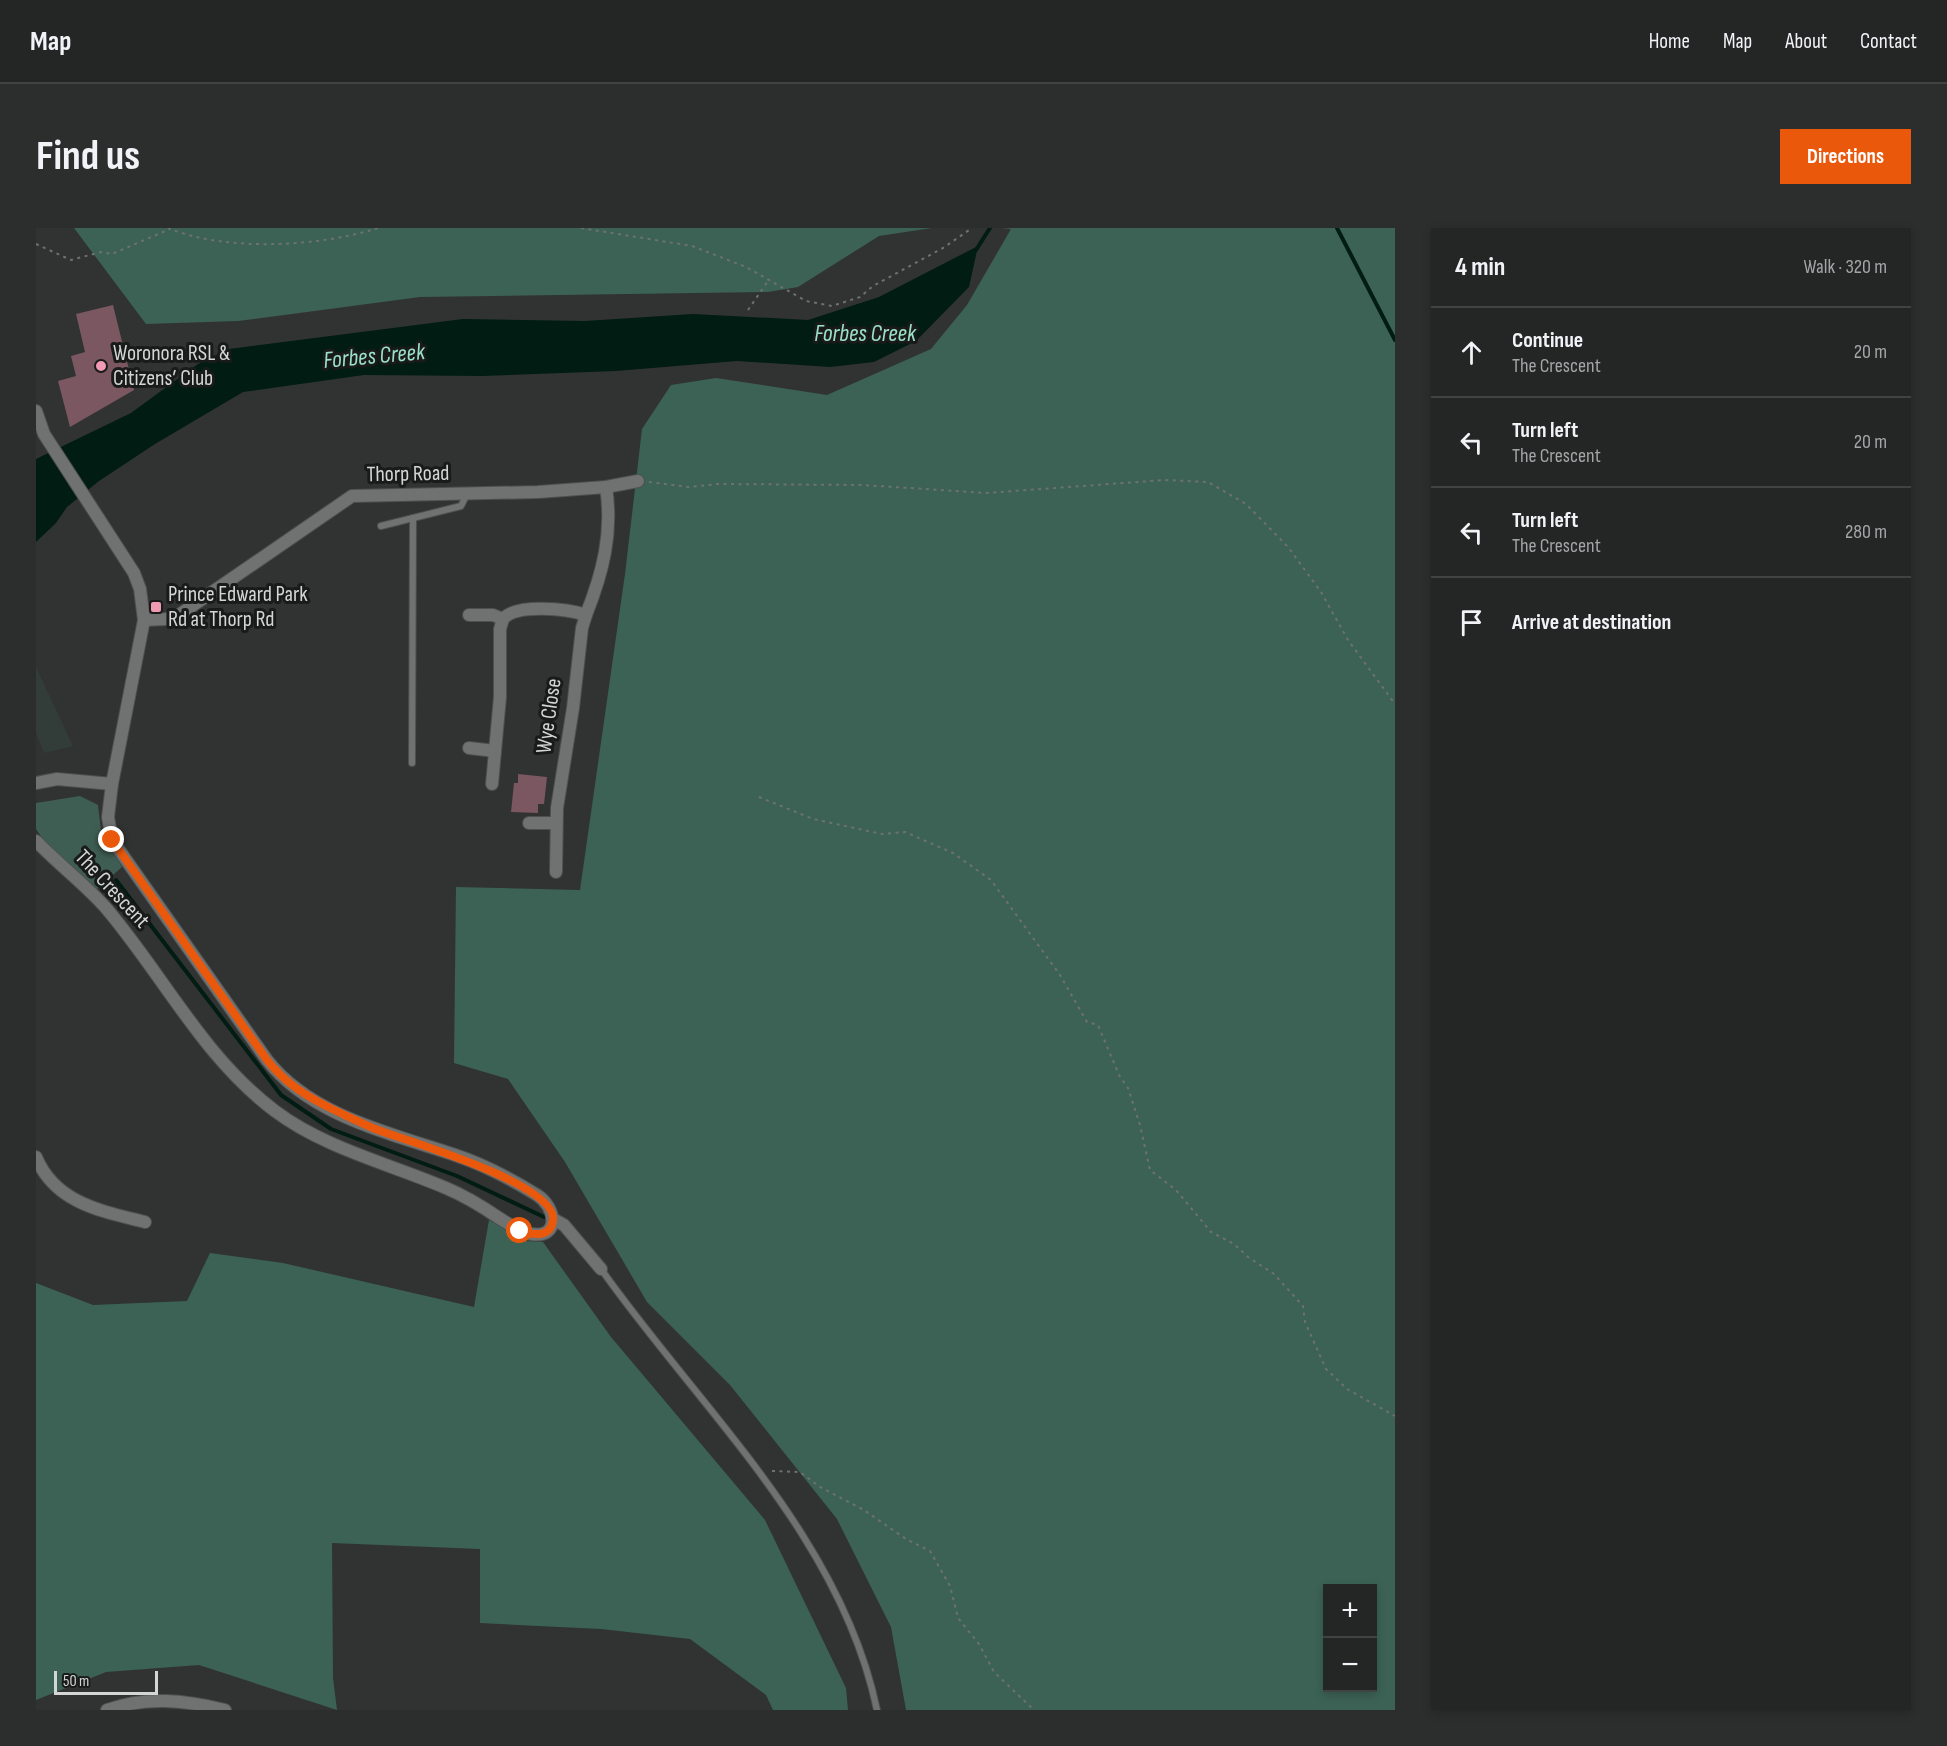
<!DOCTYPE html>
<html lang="en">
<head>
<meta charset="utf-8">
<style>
  :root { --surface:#242626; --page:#2c2e2e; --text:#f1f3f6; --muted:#a3a5a7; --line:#414343; --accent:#ea580c }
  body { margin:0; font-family:"Sofia Sans Condensed",sans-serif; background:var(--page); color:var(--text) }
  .controls { position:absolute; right:18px; bottom:18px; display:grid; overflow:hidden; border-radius:0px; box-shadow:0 3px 9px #0003 }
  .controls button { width:54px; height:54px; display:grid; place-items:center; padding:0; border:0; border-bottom:2px solid var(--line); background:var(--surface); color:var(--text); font:30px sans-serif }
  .scale { position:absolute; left:18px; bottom:15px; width:104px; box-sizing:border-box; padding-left:6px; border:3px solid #d4d6d6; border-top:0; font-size:16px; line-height:21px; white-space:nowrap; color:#d4d6d6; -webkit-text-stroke:4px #191a1a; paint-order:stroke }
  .stop { position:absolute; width:18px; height:18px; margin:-14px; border:4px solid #ea580c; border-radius:50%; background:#fff }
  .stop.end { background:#ea580c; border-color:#fff; box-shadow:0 2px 6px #0008 }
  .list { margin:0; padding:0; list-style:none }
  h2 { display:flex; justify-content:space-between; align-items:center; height:78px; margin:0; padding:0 24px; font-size:26px }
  h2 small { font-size:20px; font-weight:400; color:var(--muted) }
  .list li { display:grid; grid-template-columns:39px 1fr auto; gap:18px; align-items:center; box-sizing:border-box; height:90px; padding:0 24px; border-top:2px solid var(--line) }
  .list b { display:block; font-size:22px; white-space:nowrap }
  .list p { margin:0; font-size:20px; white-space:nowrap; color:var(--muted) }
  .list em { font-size:20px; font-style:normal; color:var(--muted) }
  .icon { flex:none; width:33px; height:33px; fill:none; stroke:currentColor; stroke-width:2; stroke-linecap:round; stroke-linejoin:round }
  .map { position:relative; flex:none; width:1359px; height:1482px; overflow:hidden; border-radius:0px }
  header { display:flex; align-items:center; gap:36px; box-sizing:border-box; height:84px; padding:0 30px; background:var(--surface); border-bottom:2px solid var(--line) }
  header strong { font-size:28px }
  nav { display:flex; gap:33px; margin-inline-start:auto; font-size:21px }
  .intro { display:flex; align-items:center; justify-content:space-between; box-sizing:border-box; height:144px; padding:0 36px }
  h1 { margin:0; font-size:42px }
  .button { padding:15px 27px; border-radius:0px; background:var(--accent); color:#fff; font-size:21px; font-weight:700 }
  main { display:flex; gap:36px; padding:0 36px }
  aside { flex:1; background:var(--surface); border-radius:0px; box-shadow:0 3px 9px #0003 }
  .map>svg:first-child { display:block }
  .built { fill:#323d39 }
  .green { fill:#3f5e53 }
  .forest { fill:#3c6255; fill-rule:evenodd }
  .water { fill:#011c13 }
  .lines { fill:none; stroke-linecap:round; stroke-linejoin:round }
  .stream { stroke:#011c13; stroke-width:4 }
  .building { fill:#7a5761 }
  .service-casing { stroke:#4e5050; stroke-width:8 }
  .minor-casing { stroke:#4e5050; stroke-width:14 }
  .tertiary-casing { stroke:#4e5050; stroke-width:14 }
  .path { stroke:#6e7170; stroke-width:2; stroke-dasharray:3 4.5; stroke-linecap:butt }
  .service { stroke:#707271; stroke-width:6 }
  .minor { stroke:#707271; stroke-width:12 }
  .tertiary { stroke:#707271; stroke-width:12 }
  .route { stroke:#ea580c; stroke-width:8 }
  .poi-dot { fill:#f09ab4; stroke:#191a1a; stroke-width:2 }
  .labels { text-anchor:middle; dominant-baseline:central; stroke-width:6; stroke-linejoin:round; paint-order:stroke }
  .poi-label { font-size:22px; fill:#d4d6d6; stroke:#191a1a; text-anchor:start }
  .street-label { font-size:22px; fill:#d4d6d6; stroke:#191a1a }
  .water-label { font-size:24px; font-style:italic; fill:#9be1c8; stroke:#191a1a }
</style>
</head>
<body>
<header>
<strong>Map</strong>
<nav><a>Home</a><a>Map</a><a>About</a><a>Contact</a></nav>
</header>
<div class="intro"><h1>Find us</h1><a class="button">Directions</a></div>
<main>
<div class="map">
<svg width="1359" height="1482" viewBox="0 0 1359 1482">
  <rect width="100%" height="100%" fill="#303332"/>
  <path class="built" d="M0 439 37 518 8 525 0 505Z"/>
  <path class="green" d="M44 568 62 577 65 603 86 639 60 662 9 614 0 601V575Z"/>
  <g class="forest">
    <path d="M38 0H896L843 8 762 59 732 64 384 69 202 93 110 96Z"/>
    <path d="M966 0H1359V1482H870L855 1399 801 1291 694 1157 611 1074 529 934 472 851 418 835 420 659 544 662 589 346 606 201 635 157 680 150 791 167 895 121 931 77 975 1ZM1292 1360H1336V1460H1292Z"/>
    <path d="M453 992 490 1013 507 1014 575 1109 729 1292 810 1460 812 1482H737L730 1467 654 1411 565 1401 444 1395V1321L296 1315 297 1450 301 1482 163 1437 70 1444 0 1472V1055L57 1077 151 1073 174 1025 247 1035 438 1079Z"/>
  </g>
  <path class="water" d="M942 18 933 59 880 113 838 134 794 139 701 133 580 143 447 148 328 147 207 164 119 216 63 253 31 279 20 295 0 314V231L95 185 162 136 193 121 427 91 549 93 657 86 772 92 843 69Z"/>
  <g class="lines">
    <g class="stream">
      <path d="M1301 0 1359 112"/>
      <path d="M940 22 954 0"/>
      <path d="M80 652 245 867 295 901 421 948 508 989"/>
    </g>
  </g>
  <g class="building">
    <path d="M77 77 98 162 34 199 22 153 40 148 35 128 49 124 40 86Z"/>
    <path d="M482 546 511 549 508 576H502V585L475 584 478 555H482Z"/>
  </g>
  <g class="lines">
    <g class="service-casing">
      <g id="service">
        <path d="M345 298 425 278 431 266"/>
        <path d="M376 535 377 290"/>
        <path d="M565 1041C664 1181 805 1308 841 1482"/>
      </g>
    </g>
    <g class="minor-casing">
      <g id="minor">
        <path d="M433 387H457L467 391"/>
        <path d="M108 392 130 391 143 387 316 268 502 264 570 259 602 253"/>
        <path d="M433 520 459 523"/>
        <path d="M0 555 21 551 76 556 72 589 76 612 231 832C275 888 354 905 419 927 446 936 477 952 501 967 520 979 525 1011 495 1006 483 1004 473 996 463 990 447 979 429 968 410 960 354 936 288 920 239 883 167 829 127 747 70 680 49 656 22 636 0 613"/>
        <path d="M456 556 464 469V401L467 391C480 375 532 381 550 387 567 344 577 305 570 259"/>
        <path d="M493 595H520"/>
        <path d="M520 644 521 580 537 480 546 400 550 387"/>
        <path d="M0 929C19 975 65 983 109 994"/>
        <path d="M517 991 528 997 565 1041"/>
        <path d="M71 1482C110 1468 149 1472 189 1482"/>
      </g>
    </g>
    <g class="tertiary-casing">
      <path id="tertiary" d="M0 183 8 206 98 345 104 361 108 392 76 556"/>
    </g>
    <g class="path">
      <path d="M132 0C190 24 282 19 342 0"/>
      <path d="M545 0 656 18 710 39 770 73 796 78 824 69 837 58 907 20 936 0"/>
      <path d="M0 16 35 32 65 24 76 26 134 1"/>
      <path d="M712 82 732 53"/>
      <path d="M613 254 653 259 682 256 827 257 950 265 1129 252 1172 254 1210 276 1252 319 1285 364 1312 412 1359 476"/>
      <path d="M723 569 777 591 846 606 869 604 917 625 955 652 1024 747 1051 794 1062 797 1083 847 1092 860 1104 897 1114 942 1140 962 1175 1004 1198 1016 1212 1029 1238 1046 1267 1078 1269 1094 1290 1141 1311 1161 1359 1188"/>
      <path d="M736 1243 764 1244 784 1259 828 1282 870 1311 894 1323 914 1358 922 1390 943 1416 958 1444 998 1482"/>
    </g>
    <use href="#service" class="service"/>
    <use href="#minor" class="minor"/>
    <use href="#tertiary" class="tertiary"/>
  </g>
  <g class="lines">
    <path class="route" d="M76 612 231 832C249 855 270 868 296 881 311 888 327 896 342 902 371 913 521 956 517 992 515 1010 497 1007 484 1003"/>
  </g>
  <g class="poi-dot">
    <circle cx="65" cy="138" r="6"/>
    <rect x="114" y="373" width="12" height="12" rx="3"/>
  </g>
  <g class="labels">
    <g class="poi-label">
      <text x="77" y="125">Woronora RSL &amp;<tspan x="77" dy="25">Citizens’ Club</tspan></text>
      <text x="132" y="366">Prince Edward Park<tspan x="132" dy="25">Rd at Thorp Rd</tspan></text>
    </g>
    <g class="street-label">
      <text transform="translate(372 246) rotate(-1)">Thorp Road</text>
      <text transform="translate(513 488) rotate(-82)">Wye Close</text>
      <text transform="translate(76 661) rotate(47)">The Crescent</text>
    </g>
    <g class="water-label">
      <text x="829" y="105">Forbes Creek</text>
      <text transform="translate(338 128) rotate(-5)">Forbes Creek</text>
    </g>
  </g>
</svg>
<div class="controls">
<button>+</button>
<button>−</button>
</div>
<div class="scale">50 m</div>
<div class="stop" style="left:484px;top:1003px"></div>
<div class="stop end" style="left:76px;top:612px"></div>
</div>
<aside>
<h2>4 min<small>Walk · 320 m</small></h2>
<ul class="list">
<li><svg class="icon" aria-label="ahead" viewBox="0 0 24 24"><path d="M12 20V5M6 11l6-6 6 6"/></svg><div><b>Continue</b><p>The Crescent</p></div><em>20 m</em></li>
<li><svg class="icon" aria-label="left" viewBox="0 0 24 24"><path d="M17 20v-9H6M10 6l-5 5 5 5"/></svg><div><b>Turn left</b><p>The Crescent</p></div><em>20 m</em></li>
<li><svg class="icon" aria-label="left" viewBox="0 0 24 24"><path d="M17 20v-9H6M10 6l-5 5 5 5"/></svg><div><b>Turn left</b><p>The Crescent</p></div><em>280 m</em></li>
<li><svg class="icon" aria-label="arrive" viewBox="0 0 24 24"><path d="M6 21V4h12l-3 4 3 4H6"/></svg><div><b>Arrive at destination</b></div></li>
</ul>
</aside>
</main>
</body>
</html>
